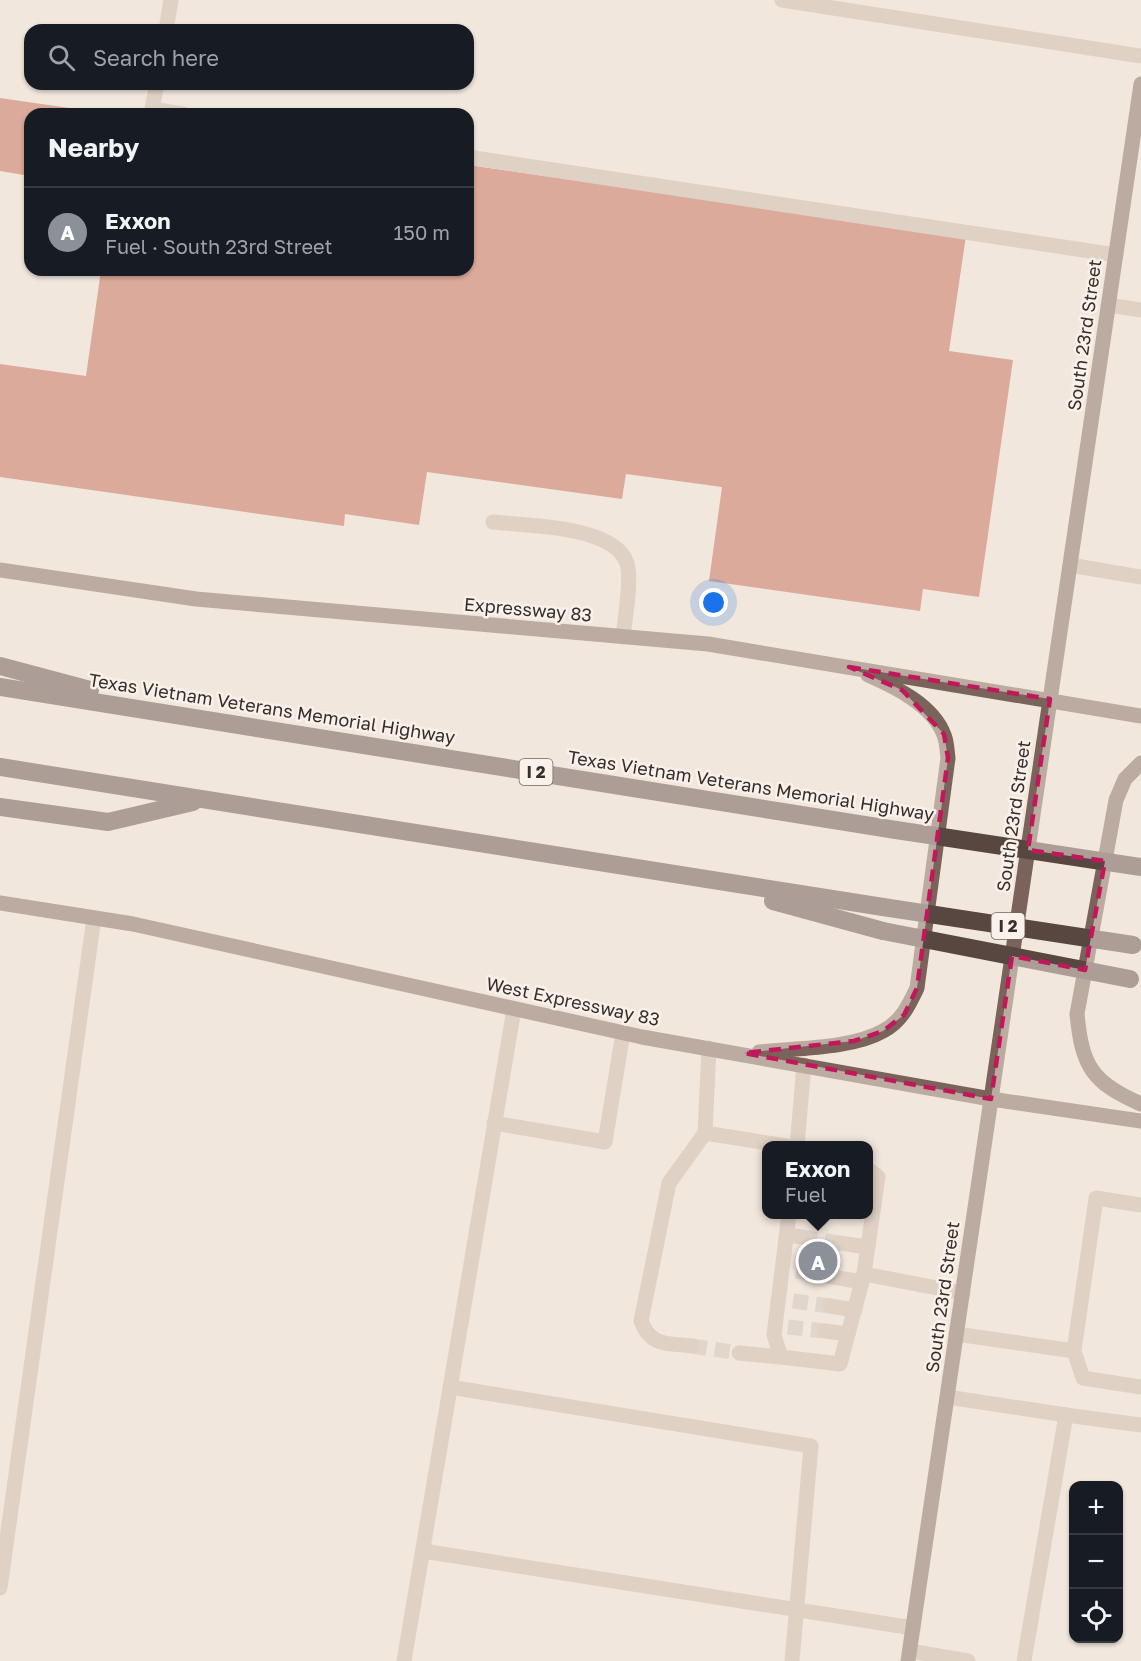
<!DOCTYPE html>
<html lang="en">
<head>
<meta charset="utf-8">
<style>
  :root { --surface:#171b24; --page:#20242c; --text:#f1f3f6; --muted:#9ea1a6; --line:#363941; --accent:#8c9099 }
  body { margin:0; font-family:"Golos Text",sans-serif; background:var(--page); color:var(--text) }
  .controls { position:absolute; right:18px; bottom:18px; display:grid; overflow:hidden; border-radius:12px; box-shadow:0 2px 4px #0004 }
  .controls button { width:54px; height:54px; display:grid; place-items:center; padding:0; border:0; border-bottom:2px solid var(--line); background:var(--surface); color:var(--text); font:30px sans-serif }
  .you { position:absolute; left:714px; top:603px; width:21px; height:21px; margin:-15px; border:4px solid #fff; border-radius:50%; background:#1a73e8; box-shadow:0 0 0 9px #1a73e833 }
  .badge { display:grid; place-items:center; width:39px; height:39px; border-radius:50%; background:var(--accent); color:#fff; font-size:20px; font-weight:700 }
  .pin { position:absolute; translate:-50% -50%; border:3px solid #fff; box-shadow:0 2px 6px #0006 }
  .popup { position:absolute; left:762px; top:1141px; width:111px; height:78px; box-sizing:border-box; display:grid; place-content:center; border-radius:12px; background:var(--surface); filter:drop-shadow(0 2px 4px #0005); font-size:20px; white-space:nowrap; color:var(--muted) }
  .popup b { font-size:22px; color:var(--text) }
  .popup::after { content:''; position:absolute; left:50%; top:100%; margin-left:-12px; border:12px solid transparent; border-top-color:var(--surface) }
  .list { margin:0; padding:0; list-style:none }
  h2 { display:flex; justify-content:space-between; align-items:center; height:78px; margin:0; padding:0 24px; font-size:26px }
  h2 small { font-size:20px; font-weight:400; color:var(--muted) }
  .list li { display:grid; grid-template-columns:39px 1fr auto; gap:18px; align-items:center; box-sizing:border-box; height:90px; padding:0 24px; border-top:2px solid var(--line) }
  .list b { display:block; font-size:22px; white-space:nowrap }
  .list p { margin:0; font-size:20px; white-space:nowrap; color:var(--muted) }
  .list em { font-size:20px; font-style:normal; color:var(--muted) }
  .icon { flex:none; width:33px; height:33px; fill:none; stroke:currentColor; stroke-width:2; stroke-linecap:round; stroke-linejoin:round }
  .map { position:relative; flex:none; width:1141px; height:1661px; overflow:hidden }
  .search { position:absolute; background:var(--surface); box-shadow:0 2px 4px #0004; left:24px; top:24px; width:450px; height:66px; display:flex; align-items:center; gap:15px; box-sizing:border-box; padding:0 21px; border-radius:18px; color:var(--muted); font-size:22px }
  .panel { position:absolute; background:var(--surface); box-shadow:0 2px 4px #0004; left:24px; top:108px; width:450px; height:168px; border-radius:18px }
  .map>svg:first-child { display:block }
  .building { fill:#c2614b }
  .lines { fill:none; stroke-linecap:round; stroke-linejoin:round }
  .minor-tunnel { stroke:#cdc2b9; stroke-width:15; stroke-dasharray:15 8; stroke-linecap:butt }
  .minor { stroke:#cab6a9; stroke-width:15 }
  .major { stroke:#79635a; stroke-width:15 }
  .highway { stroke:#584640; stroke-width:18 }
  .highway-bridge { stroke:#584640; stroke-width:18 }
  .marked { fill:none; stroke:#c2185b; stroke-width:4.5; stroke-dasharray:12 8; stroke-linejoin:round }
  .labels { text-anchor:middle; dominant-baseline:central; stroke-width:5; stroke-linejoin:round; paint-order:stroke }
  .shield { fill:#f9f1ea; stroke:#716863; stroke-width:1.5 }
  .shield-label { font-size:16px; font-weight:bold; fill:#372d29 }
  .street-label { font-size:18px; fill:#372d29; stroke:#f9f1ea }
</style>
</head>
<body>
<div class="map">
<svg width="1141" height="1661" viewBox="0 0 1141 1661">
  <rect width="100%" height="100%" fill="#f2e7dd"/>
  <g class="building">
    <path d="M0 98 104 113V114H30V176L0 171Z"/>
    <path d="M468 165 966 236 949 351 1013 360 979 597 923 589 920 611 709 581 722 487 626 474 622 499 427 472 419 525 345 514 344 526 0 477V364L86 376 101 270H468Z"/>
  </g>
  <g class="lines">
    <g class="minor-tunnel">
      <path d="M802 1237 839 1243"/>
      <path d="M796 1271 833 1277"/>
      <path d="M793 1301 830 1306"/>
      <path d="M788 1327 825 1331"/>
      <path d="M692 1346 739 1353"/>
    </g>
    <g class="minor">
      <path d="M782 0 1141 56"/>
      <path d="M166 30 171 0"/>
      <path d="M157 84 152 109 183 114"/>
      <path d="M468 157 1116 255"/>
      <path d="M1108 305 1141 310"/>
      <path d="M493 522C527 526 622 525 628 568 631 587 625 617 623 637"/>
      <path d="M1070 565 1141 577"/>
      <path d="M494 1123 605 1142 623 1033"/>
      <path d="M705 1133 786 1146"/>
      <path d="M797 1146 804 1065"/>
      <path d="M869 1170 878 1177 864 1274 963 1293"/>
      <path d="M789 1214 774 1335 781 1357 840 1364 864 1274"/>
      <path d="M787 1235 802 1237"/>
      <path d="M839 1243 868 1247"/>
      <path d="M833 1277 862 1282"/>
      <path d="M830 1306 855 1310"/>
      <path d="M825 1331 848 1334"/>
      <path d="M956 1334 1074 1351 1096 1198 1141 1205"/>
      <path d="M692 1346C667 1343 651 1347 641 1321L669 1183 705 1133 709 1048"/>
      <path d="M1074 1351 1083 1378 1141 1387"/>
      <path d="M739 1353 781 1357"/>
      <path d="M450 1387 811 1446 792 1661"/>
      <path d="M947 1397 1066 1415 1024 1661"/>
      <path d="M1066 1415 1141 1425"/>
      <path d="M423 1551 913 1628"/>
      <path d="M0 1588 94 918"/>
      <path d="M910 1651 968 1661"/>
      <path d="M404 1661 514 1009"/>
    </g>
    <g class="major">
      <path d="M0 570 196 599 708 644 1141 716"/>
      <path d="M1141 763 1125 779 1116 800 1077 1014C1082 1066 1092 1083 1141 1104"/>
      <path d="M0 903 133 924 642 1037 991 1099 1141 1121"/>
      <path d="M759 1052C795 1048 852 1049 883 1031 901 1022 909 1005 917 988L948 758C947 751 947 742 944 735 933 705 895 687 868 675"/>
      <path d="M908 1661 1141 84"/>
    </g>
    <g class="highway">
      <path d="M0 666 90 690"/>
      <path d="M0 687 896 830"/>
      <path d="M0 767 883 907"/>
      <path d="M0 807 108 822 193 802"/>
      <path d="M773 901 883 931"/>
    </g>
    <g class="highway-bridge">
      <path d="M896 830 1141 867"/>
      <path d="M883 907 1133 945"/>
      <path d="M883 931 1130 979"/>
    </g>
  </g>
  <path d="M0 0H1141V1661H0ZM849 667 1050 699 1028 850 1105 861 1085 970 1012 956 991 1099 744 1053 854 1041 883 1031 904 1015 917 988 948 758 944 734 902 690Z" fill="#f2e7dd" fill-opacity=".55" fill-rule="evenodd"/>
  <path class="marked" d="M849 667 1050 699 1028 850 1105 861 1085 970 1012 956 991 1099 744 1053 854 1041 883 1031 904 1015 917 988 948 758 944 734 902 690Z"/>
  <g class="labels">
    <g class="shield">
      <rect x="519.5" y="759" width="33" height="26" rx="4.5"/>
      <rect x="991.5" y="913" width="33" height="26" rx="4.5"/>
    </g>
    <g class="shield-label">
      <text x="536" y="772">I 2</text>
      <text x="1008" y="926">I 2</text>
    </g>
    <g class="street-label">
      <text transform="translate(1084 335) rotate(-82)">South 23rd Street</text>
      <text transform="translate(528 609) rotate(5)">Expressway 83</text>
      <text transform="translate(272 708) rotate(9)">Texas Vietnam Veterans Memorial Highway</text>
      <text transform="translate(751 785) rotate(9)">Texas Vietnam Veterans Memorial Highway</text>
      <text transform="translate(1013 816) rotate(-82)">South 23rd Street</text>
      <text transform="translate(573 1001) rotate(12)">West Expressway 83</text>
      <text transform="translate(942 1297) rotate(-82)">South 23rd Street</text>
    </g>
  </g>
</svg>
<div class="controls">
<button>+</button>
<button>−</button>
<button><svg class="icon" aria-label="locate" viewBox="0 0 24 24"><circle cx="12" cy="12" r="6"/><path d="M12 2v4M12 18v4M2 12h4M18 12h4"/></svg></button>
</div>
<div class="you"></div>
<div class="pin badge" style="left:818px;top:1261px">A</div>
<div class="popup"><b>Exxon</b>Fuel</div>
<div class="search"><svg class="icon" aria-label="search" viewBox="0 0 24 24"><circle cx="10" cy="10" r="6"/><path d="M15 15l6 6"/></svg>Search here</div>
<section class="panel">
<h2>Nearby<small></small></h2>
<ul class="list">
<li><span class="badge">A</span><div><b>Exxon</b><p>Fuel · South 23rd Street</p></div><em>150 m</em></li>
</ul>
</section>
</div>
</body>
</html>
